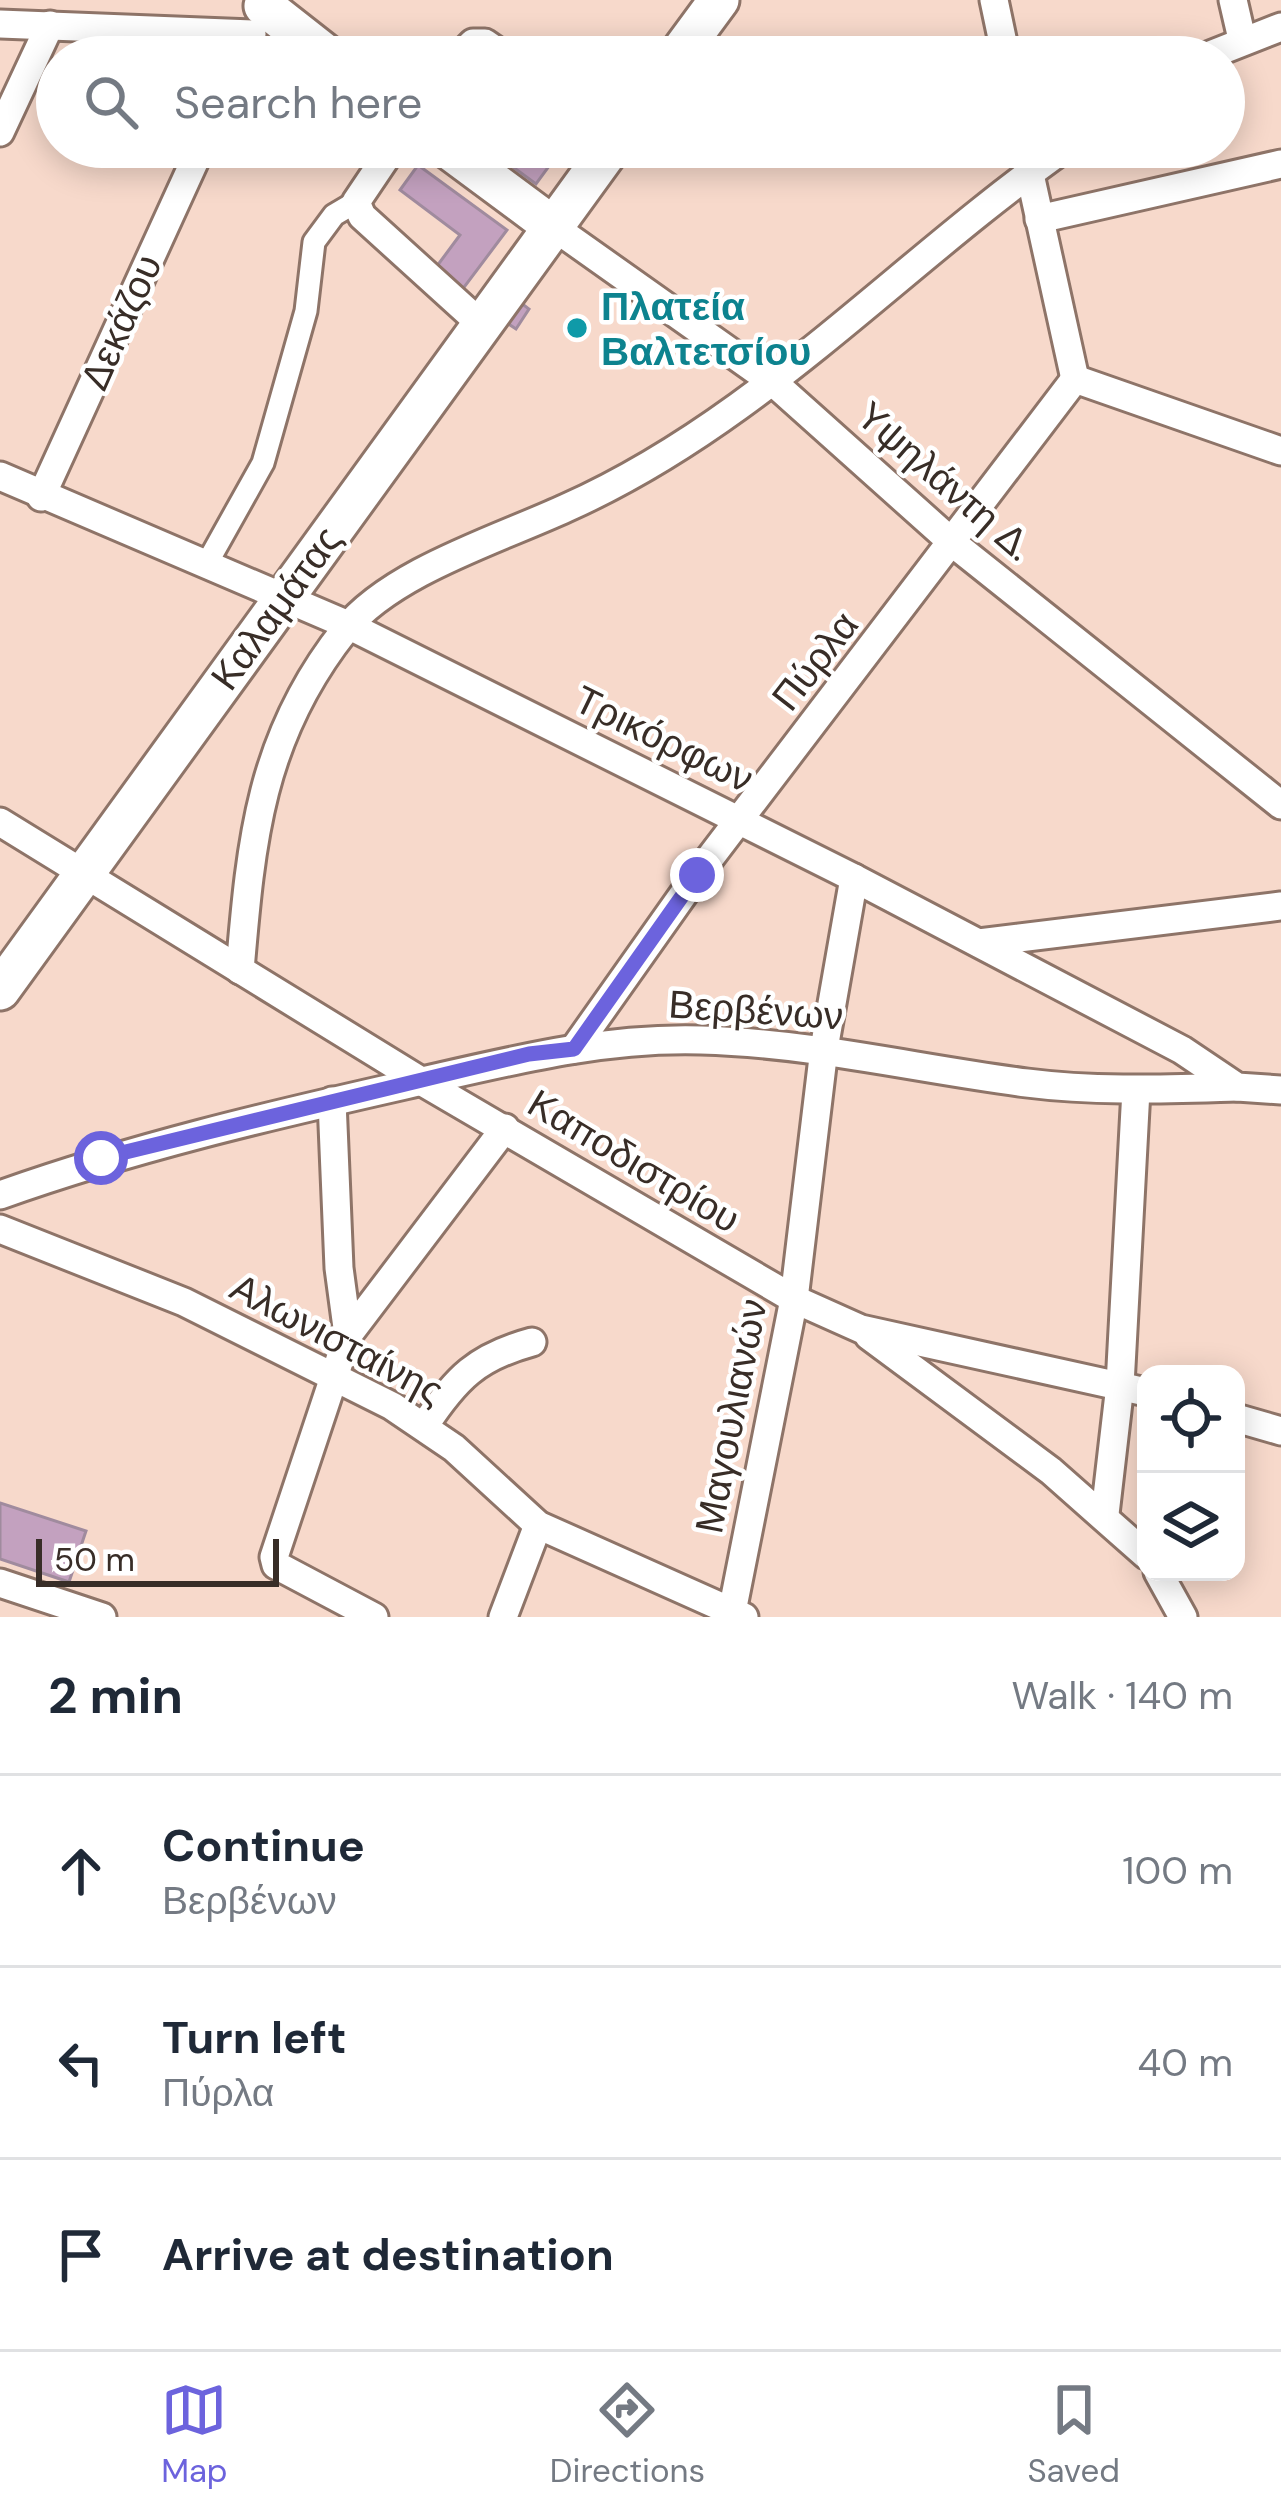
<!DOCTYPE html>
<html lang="en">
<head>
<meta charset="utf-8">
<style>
  :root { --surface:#fff; --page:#f2f2f3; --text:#1f2937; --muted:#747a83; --line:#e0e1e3; --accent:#6c63dd }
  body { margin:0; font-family:"DM Sans",sans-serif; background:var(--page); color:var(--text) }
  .controls { position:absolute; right:36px; bottom:36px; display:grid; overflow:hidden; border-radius:24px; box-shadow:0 6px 30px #0003 }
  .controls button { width:108px; height:108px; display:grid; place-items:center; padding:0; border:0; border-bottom:3px solid var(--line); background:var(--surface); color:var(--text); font:60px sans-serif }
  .scale { position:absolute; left:36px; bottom:30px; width:243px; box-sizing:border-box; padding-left:12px; border:6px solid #382d27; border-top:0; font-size:33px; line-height:42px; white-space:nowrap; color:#382d27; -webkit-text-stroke:9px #fff; paint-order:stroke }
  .stop { position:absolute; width:36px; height:36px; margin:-27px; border:9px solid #6c63dd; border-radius:50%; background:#fff }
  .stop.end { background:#6c63dd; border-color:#fff; box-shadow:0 3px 12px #0008 }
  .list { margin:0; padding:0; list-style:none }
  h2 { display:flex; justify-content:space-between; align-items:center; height:156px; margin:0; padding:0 48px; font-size:51px }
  h2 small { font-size:39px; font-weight:400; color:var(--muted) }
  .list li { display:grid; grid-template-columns:78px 1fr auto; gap:36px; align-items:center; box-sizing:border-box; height:192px; padding:0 48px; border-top:3px solid var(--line) }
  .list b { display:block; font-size:45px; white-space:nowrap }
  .list p { margin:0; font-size:39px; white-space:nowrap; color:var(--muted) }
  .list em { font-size:39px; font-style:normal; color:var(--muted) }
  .icon { flex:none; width:66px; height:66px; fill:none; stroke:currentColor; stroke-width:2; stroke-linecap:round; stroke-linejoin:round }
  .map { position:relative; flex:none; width:1281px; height:1617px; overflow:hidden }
  .search { position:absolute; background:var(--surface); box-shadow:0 6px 30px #0003; left:36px; right:36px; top:36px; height:132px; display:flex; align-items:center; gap:30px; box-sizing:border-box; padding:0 42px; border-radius:66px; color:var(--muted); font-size:45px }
  .sheet { height:732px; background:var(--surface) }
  nav { display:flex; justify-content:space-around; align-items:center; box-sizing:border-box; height:168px; border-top:3px solid var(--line); background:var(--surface); font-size:33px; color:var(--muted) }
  nav a { display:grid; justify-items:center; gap:6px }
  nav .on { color:var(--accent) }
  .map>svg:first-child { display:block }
  .building { fill:#c3a1bf; stroke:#a08b9e; stroke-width:3 }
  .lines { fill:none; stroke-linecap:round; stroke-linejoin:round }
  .pedestrian-casing { stroke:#8e7468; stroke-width:27 }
  .minor-casing { stroke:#8e7468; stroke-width:33 }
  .secondary-casing { stroke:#8e7468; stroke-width:45 }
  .pedestrian { stroke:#fff; stroke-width:21 }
  .minor { stroke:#fff; stroke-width:27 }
  .secondary { stroke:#fff; stroke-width:39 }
  .route { stroke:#6c63dd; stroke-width:15 }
  .culture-dot { fill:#0f9aa8; stroke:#fff; stroke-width:4.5 }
  .labels { text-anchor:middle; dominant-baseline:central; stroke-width:9; stroke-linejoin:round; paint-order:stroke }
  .culture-label { font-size:39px; font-weight:bold; fill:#0d838f; stroke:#fff; text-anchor:start }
  .street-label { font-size:39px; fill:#382d27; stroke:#fff }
</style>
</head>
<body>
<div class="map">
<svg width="1281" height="1617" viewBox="0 0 1281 1617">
  <rect width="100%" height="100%" fill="#f7d9cb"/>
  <g class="building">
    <path d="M486 147H563L536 184Z"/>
    <path d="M418 165 507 230 462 290 434 270 460 235 400 190Z"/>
    <path d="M512 296 529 309 516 329 498 317Z"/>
    <path d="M0 1503 86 1531 69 1582 0 1559Z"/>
  </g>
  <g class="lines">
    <g class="pedestrian-casing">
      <path id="pedestrian" d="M206 565 263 463 306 311 314 242 334 215 356 202"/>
    </g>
    <g class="minor-casing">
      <g id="minor">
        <path d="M994 0 1006 57"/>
        <path d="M1233 0 1242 39"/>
        <path d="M0 24 252 34"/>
        <path d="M459 57 473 43H485L505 57"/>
        <path d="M1205 57 1281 27"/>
        <path d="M0 132 50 25"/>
        <path d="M393 147 356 202 362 216 481 324"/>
        <path d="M1024 147 1075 379"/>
        <path d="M1039 219 1281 164"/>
        <path d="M551 225 774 383 954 544 1281 805"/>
        <path d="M1075 379 1281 451"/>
        <path d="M0 476 348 625 854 878 1182 1050 1237 1087 1281 1090"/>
        <path d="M41 497 201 147"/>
        <path d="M0 822 421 1081 794 1299 861 1329 1146 1392"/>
        <path d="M979 943 1281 906"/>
        <path d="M240 970C251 840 260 737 345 630 391 572 499 539 566 508 757 423 898 265 1066 147"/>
        <path d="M574 1049 697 875 1075 379"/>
        <path d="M332 1101 339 1268 348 1335"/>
        <path d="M0 1195C132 1148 268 1116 405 1085 503 1063 599 1037 701 1040 812 1043 918 1069 1027 1083 1097 1092 1166 1089 1237 1087"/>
        <path d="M0 1229 184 1302 392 1406 454 1448 538 1525 744 1617"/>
        <path d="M869 1336 1051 1471 1146 1555"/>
        <path d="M1236 1418 1281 1431"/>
        <path d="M425 1425C456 1378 477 1357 532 1342"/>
        <path d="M1105 1514 1120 1385 1136 1090"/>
        <path d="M1158 1572 1183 1617"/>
        <path d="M0 1583 102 1617"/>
        <path d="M732 1612 794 1299 824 1049 854 878"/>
        <path d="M374 1617 276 1565 274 1557 348 1335 505 1128"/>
        <path d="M503 1617 538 1525"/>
      </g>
    </g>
    <g class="secondary-casing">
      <g id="secondary">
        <path d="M267 0 264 6 329 57"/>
        <path d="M677 57 719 0"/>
        <path d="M446 147 551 225"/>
        <path d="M0 990 611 147"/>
      </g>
    </g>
    <use href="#pedestrian" class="pedestrian"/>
    <use href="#minor" class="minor"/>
    <use href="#secondary" class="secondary"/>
  </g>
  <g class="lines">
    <path class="route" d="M101 1158 529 1054 574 1049 697 875"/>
  </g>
  <circle class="culture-dot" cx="577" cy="328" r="12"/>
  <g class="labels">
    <g class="culture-label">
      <text x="601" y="306">Πλατεία<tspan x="601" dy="45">Βαλτετσίου</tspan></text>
    </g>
    <g class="street-label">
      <text transform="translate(121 322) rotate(-66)">Δεκάζου</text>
      <text transform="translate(945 481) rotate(41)">Υψηλάντη Δ.</text>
      <text transform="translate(276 608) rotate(-54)">Καλαμάτας</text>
      <text transform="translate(815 661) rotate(-52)">Πύρλα</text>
      <text transform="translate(664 739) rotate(26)">Τρικόρφων</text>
      <text transform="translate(756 1010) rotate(4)">Βερβένων</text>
      <text transform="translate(634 1161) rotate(31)">Καποδιστρίου</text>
      <text transform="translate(337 1339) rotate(28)">Αλωνισταίνης</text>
      <text transform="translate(731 1416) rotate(-79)">Μαγουλιανών</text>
    </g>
  </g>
</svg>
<div class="controls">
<button><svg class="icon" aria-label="locate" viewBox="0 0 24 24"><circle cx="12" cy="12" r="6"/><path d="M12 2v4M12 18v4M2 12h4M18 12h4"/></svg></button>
<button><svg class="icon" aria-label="layers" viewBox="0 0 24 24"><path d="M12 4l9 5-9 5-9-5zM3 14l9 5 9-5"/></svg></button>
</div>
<div class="scale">50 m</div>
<div class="stop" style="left:101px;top:1158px"></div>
<div class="stop end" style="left:697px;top:875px"></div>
<div class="search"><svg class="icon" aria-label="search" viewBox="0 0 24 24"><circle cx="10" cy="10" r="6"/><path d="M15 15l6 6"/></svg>Search here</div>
</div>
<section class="sheet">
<h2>2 min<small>Walk · 140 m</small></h2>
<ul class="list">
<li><svg class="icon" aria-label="ahead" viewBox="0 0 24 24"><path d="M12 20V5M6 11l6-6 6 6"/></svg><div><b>Continue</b><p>Βερβένων</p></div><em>100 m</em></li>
<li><svg class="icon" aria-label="left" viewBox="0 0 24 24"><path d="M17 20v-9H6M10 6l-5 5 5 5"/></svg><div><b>Turn left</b><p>Πύρλα</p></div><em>40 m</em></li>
<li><svg class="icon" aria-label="arrive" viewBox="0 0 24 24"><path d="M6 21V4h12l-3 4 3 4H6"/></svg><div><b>Arrive at destination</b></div></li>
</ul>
</section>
<nav>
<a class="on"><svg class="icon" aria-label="map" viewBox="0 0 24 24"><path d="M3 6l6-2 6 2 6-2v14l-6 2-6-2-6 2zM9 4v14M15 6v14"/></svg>Map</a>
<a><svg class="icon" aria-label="directions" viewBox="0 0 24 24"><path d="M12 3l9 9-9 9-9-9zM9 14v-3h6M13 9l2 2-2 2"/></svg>Directions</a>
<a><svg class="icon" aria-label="saved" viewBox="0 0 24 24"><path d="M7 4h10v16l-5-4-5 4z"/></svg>Saved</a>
</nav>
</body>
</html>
